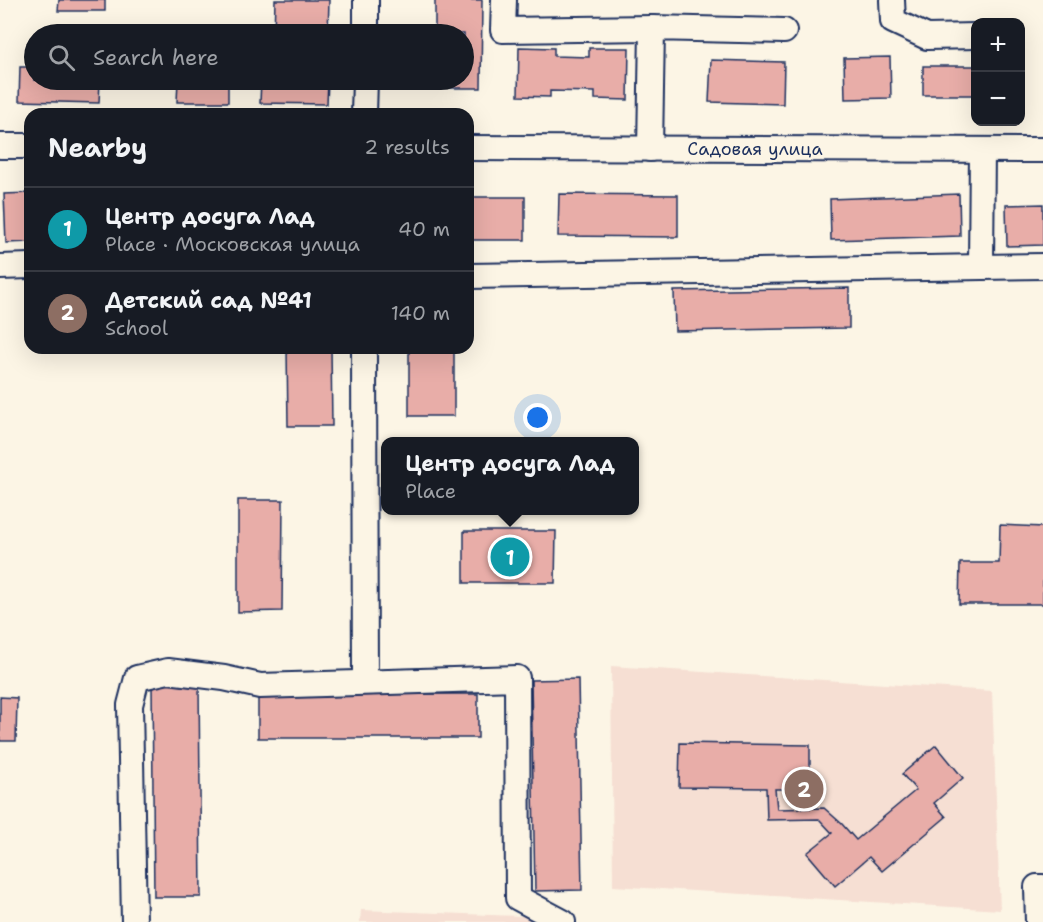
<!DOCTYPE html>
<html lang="en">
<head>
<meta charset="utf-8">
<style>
  :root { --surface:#171b24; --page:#20242c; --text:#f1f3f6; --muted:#9ea1a6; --line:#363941; --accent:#d1495b }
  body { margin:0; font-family:"Shantell Sans",sans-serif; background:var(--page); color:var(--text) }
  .controls { position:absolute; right:18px; top:18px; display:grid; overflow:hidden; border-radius:12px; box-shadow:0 6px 24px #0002 }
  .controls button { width:54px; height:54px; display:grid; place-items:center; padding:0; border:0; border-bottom:2px solid var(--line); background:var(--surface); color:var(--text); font:30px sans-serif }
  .you { position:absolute; left:538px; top:418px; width:21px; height:21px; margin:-15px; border:4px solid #fff; border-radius:50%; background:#1a73e8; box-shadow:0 0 0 9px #1a73e833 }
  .badge { display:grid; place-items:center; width:39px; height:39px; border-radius:50%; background:var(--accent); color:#fff; font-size:20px; font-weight:700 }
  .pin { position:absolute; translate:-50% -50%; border:3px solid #fff; box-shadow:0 2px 6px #0006 }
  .popup { position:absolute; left:381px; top:437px; width:258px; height:78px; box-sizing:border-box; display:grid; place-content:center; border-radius:12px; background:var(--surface); filter:drop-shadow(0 2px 4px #0005); font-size:20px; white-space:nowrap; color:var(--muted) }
  .popup b { font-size:22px; color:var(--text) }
  .popup::after { content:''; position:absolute; left:50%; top:100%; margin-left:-12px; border:12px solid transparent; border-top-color:var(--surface) }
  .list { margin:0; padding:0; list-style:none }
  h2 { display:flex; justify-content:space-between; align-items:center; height:78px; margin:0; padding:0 24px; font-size:26px }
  h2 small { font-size:20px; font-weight:400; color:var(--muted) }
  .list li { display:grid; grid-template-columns:39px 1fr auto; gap:18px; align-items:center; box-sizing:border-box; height:84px; padding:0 24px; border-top:2px solid var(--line) }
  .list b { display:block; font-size:22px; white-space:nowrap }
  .list p { margin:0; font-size:20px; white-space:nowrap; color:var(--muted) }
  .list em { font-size:20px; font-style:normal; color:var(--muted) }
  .icon { flex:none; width:33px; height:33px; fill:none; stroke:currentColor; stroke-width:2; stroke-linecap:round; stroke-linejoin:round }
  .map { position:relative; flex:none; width:1043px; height:922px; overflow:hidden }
  .search { position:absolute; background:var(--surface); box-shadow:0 6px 24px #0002; left:24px; top:24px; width:450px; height:66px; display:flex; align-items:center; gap:15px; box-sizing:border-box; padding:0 21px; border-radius:33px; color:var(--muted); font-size:22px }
  .panel { position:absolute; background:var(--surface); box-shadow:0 6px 24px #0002; left:24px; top:108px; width:450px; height:246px; border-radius:18px }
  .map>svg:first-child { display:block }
  .built { fill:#f6dfd3 }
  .building { fill:#e8ada8; stroke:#1b2f5e; stroke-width:1.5 }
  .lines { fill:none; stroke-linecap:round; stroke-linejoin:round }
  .minor-casing { stroke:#1b2f5e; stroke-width:28 }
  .minor { stroke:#fcf5e5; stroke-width:24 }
  .labels { text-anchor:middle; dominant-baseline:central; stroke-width:4.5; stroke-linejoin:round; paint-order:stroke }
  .street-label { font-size:18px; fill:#1b2f5e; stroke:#fcf5e5 }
</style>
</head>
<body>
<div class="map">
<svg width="1043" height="922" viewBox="0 0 1043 922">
  <rect width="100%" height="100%" fill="#fcf5e5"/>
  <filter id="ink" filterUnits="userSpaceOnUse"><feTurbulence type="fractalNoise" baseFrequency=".0167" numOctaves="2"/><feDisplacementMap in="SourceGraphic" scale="12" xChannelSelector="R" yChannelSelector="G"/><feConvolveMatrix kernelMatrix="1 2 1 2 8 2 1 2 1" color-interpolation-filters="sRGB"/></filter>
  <g filter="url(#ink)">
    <g class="built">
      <path d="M611 666 992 691 1000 910 613 886Z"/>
      <path d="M361 910 572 918V922H360Z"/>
    </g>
    <g class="building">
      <path d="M59 0H105V11H58Z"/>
      <path d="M275 0H329L328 34H274Z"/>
      <path d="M435 0H482L481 88H434V80H464V34H435Z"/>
      <path d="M519 47 554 48V56L589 57V48H629L628 100 595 99V92L550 91V97L518 96Z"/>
      <path d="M890 57 891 98 845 99 844 58Z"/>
      <path d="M711 60 784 62 783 104 709 102Z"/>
      <rect x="923" y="66" width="53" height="29"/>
      <path d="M20 67H34V80H100L99 103 19 101Z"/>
      <path d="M178 80H228V102H177Z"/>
      <path d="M261 80H328L327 104 260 103Z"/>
      <path d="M30 193V242L6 243 4 194Z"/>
      <path d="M559 194 678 195V237L558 236Z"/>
      <path d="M959 194 960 236 831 240 830 199Z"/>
      <rect x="468" y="197" width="57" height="43"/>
      <path d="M1043 204V245L1007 246 1006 205Z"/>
      <path d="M849 288V328L675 331 674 291Z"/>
      <path d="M287 348H331L332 426H288Z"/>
      <rect x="409" y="348" width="45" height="68"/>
      <path d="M238 500H283L282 611 238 612Z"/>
      <path d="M1000 525 1043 527V604H959L960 563H999Z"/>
      <path d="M464 531H556L555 583H464Z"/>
      <path d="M578 679 582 890 535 891 531 680Z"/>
      <path d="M152 684H199L201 897H154Z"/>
      <rect x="258" y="694" width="220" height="44"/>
      <path d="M0 697 17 698 16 741H0Z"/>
      <path d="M680 743 810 745V789H775L777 809 824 808 842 824 856 840 916 790 902 774 936 745 963 778 934 803 946 817 882 871 869 857 835 886 807 853 832 833 819 819 767 820 766 788 679 787Z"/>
    </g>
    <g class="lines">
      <g class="minor-casing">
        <g id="minor">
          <path d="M504 0 503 30 652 28"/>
          <path d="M892 0 893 21 927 37 976 36"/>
          <path d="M366 34V0"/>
          <path d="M364 114 365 80"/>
          <path d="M0 146H30"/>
          <path d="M468 148 1043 150"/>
          <path d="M650 149 652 28 784 31"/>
          <path d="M981 266 982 150"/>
          <path d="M0 267 30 266"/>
          <path d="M468 276 1043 266"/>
          <path d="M364 348 365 682"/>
          <path d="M134 922 130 705 137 678 168 671 224 678 260 686 517 678 518 898 563 922"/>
          <path d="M1038 922 1037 887H1043"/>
        </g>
      </g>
      <use href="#minor" class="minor"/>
    </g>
  </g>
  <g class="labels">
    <g class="street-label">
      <text x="755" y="149">Садовая улица</text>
    </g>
  </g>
</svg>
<div class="controls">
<button>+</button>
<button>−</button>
</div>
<div class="you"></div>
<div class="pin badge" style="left:510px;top:557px;background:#0f9aa8">1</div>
<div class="popup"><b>Центр досуга Лад</b>Place</div>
<div class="pin badge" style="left:804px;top:789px;background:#8d6e63">2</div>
<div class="search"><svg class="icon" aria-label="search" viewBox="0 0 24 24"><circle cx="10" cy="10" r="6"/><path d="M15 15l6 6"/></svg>Search here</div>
<section class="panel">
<h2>Nearby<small>2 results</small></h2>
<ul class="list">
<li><span class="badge" style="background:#0f9aa8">1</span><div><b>Центр досуга Лад</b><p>Place · Московская улица</p></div><em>40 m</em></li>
<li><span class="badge" style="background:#8d6e63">2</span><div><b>Детский сад №41</b><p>School</p></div><em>140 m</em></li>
</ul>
</section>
</div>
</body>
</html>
